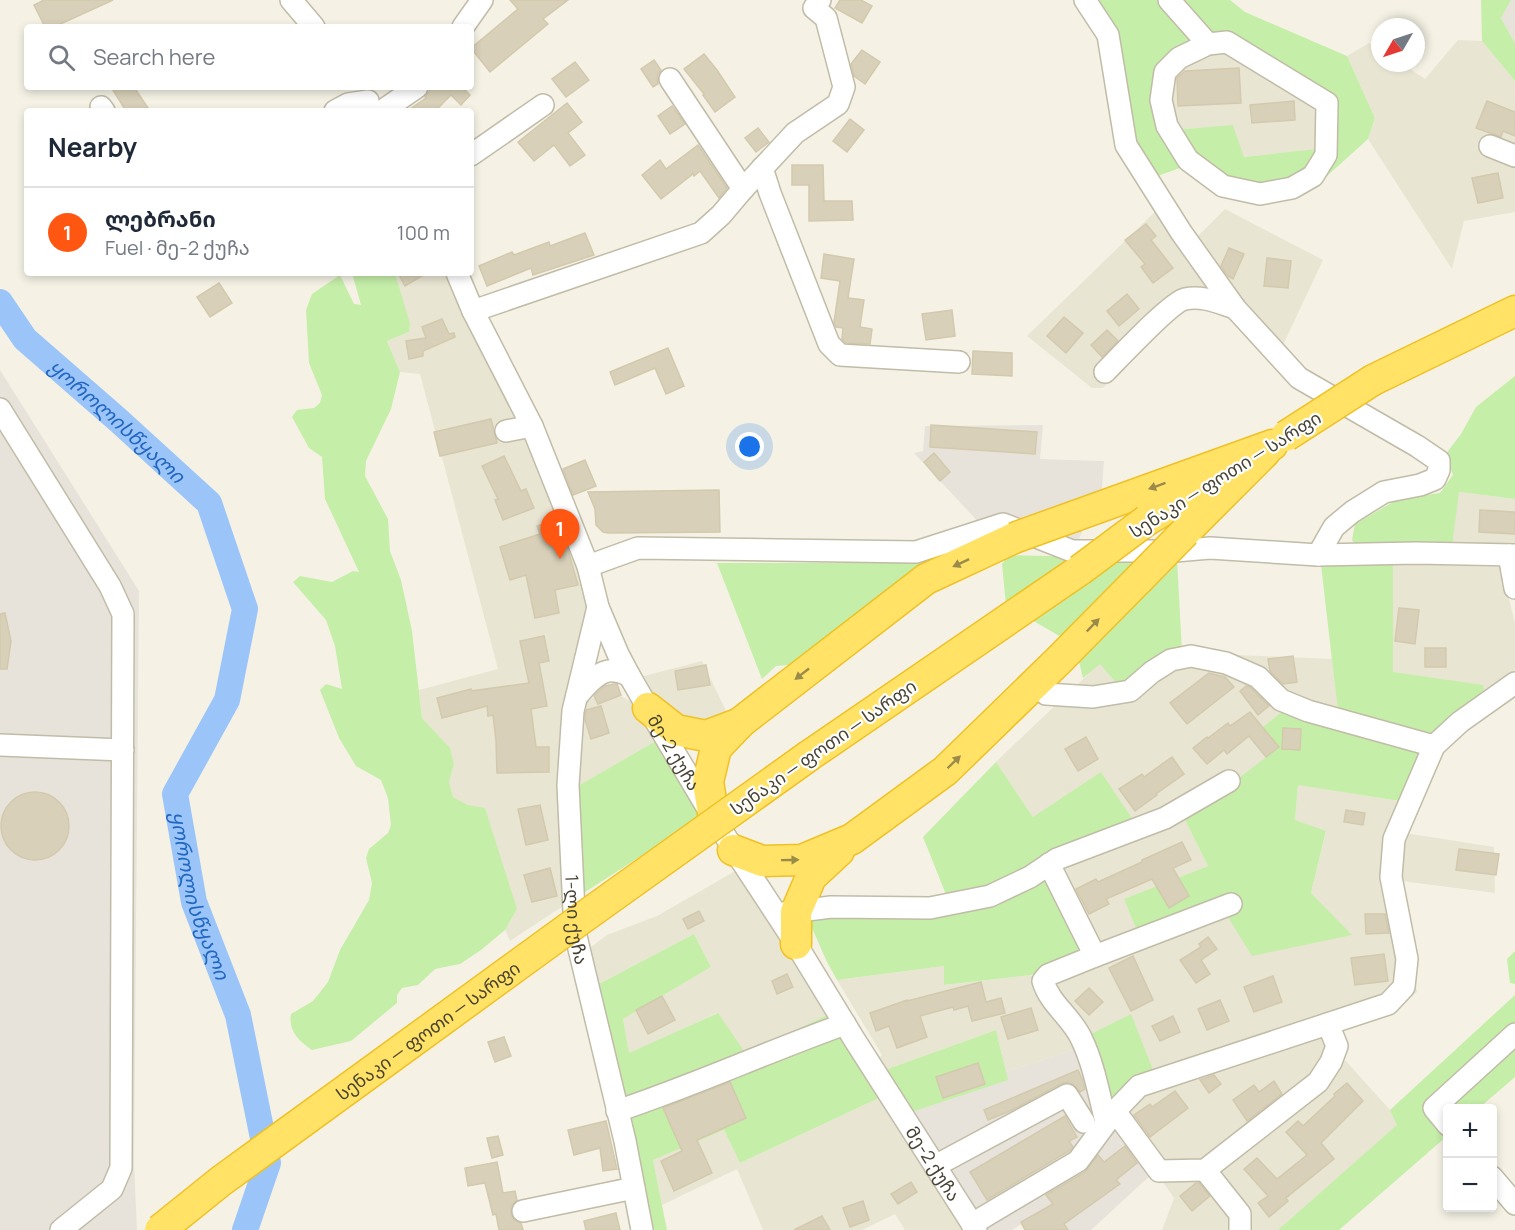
<!DOCTYPE html>
<html lang="en">
<head>
<meta charset="utf-8">
<style>
  :root { --surface:#fff; --page:#f2f2f3; --text:#1f2937; --muted:#747a83; --line:#e0e1e3; --accent:#ff5712 }
  body { margin:0; font-family:Manrope,"Noto Sans Georgian",sans-serif; background:var(--page); color:var(--text) }
  .controls { position:absolute; right:18px; bottom:18px; display:grid; overflow:hidden; border-radius:6px; box-shadow:0 3px 9px #0003 }
  .controls button { width:54px; height:54px; display:grid; place-items:center; padding:0; border:0; border-bottom:2px solid var(--line); background:var(--surface); color:var(--text); font:30px sans-serif }
  .compass { position:absolute; left:1371px; top:18px; width:54px; height:54px; border-radius:50%; background:var(--surface); box-shadow:0 3px 9px #0003; rotate:231deg }
  .you { position:absolute; left:750px; top:447px; width:21px; height:21px; margin:-15px; border:4px solid #fff; border-radius:50%; background:#1a73e8; box-shadow:0 0 0 9px #1a73e833 }
  .badge { display:grid; place-items:center; width:39px; height:39px; border-radius:50%; background:var(--accent); color:#fff; font-size:20px; font-weight:700 }
  .pin { position:absolute; translate:-50% -50px; filter:drop-shadow(0 2px 3px #0008) }
  .pin::after { content:''; position:absolute; top:32px; width:21px; height:18px; background:inherit; clip-path:polygon(0 0,100% 0,50% 100%) }
  .list { margin:0; padding:0; list-style:none }
  h2 { display:flex; justify-content:space-between; align-items:center; height:78px; margin:0; padding:0 24px; font-size:26px }
  h2 small { font-size:20px; font-weight:400; color:var(--muted) }
  .list li { display:grid; grid-template-columns:39px 1fr auto; gap:18px; align-items:center; box-sizing:border-box; height:90px; padding:0 24px; border-top:2px solid var(--line) }
  .list b { display:block; font-size:22px; white-space:nowrap }
  .list p { margin:0; font-size:20px; white-space:nowrap; color:var(--muted) }
  .list em { font-size:20px; font-style:normal; color:var(--muted) }
  .icon { flex:none; width:33px; height:33px; fill:none; stroke:currentColor; stroke-width:2; stroke-linecap:round; stroke-linejoin:round }
  .map { position:relative; flex:none; width:1515px; height:1230px; overflow:hidden }
  .search { position:absolute; background:var(--surface); box-shadow:0 3px 9px #0003; left:24px; top:24px; width:450px; height:66px; display:flex; align-items:center; gap:15px; box-sizing:border-box; padding:0 21px; border-radius:6px; color:var(--muted); font-size:22px }
  .panel { position:absolute; background:var(--surface); box-shadow:0 3px 9px #0003; left:24px; top:108px; width:450px; height:168px; border-radius:6px }
  .map>svg:first-child { display:block }
  .residential { fill:#e9e5d3 }
  .industrial { fill:#e7e3da }
  .green { fill:#c5eea9; fill-rule:evenodd }
  .lines { fill:none; stroke-linecap:round; stroke-linejoin:round }
  .river { stroke:#9bc5f8; stroke-width:26 }
  .building { fill:#d8d0b9; stroke:#d3c9ac; stroke-width:1.5 }
  .minor-casing { stroke:#c1bca7; stroke-width:24 }
  .highway-casing { stroke:#efc125; stroke-width:33 }
  .minor { stroke:#fff; stroke-width:21 }
  .highway { stroke:#ffe266; stroke-width:30 }
  .highway-bridge-casing { stroke:#efc125; stroke-width:33; stroke-linecap:butt }
  .highway-bridge { stroke:#ffe266; stroke-width:30 }
  .oneway { fill:#9a8b4a }
  .labels { text-anchor:middle; dominant-baseline:central; stroke-width:4.5; stroke-linejoin:round; paint-order:stroke }
  .street-label { font-size:18px; fill:#484334; stroke:#fff }
  .water-label { font-size:20px; font-style:italic; fill:#2166c0; stroke:#fff }
</style>
</head>
<body>
<div class="map">
<svg width="1515" height="1230" viewBox="0 0 1515 1230">
  <rect width="100%" height="100%" fill="#f5f2e5"/>
  <g class="residential">
    <path d="M1458 40 1482 41 1515 81V212L1464 221 1452 269 1368 139 1375 118 1347 56 1369 43 1380 50V63H1401L1425 79Z"/>
    <path d="M1228 49 1317 102V149L1244 157 1233 126 1185 129 1174 126 1166 101 1173 76 1189 62Z"/>
    <path d="M1158 209 1206 288 1103 388H1092L1027 336Z"/>
    <path d="M1225 209 1323 260 1282 347 1240 306 1193 241Z"/>
    <path d="M395 273H448L516 411 575 555 591 610 567 685 559 739 566 904 510 941 505 930 517 909 468 805 453 797 449 782 454 764 450 749 422 718 419 690 498 669 420 374 400 372 387 341 409 332V324Z"/>
    <path d="M1458 492 1515 499V544L1509 551 1452 547Z"/>
    <path d="M1393 564 1501 567 1515 623V668L1512 676 1485 698 1393 672Z"/>
    <path d="M1194 653 1332 659 1340 730 1278 748 1239 782 1135 823 1033 817 996 762 1004 754 1100 663Z"/>
    <path d="M702 661 726 711 682 749 644 676Z"/>
    <path d="M615 693 636 704 656 741 576 787 580 714 586 703 598 694Z"/>
    <path d="M1298 784 1416 804 1405 833 1494 847 1495 893 1401 881 1403 905 1417 992 1394 1010 1155 1075 1087 1036 1054 984 1105 958 1056 864 1182 814 1208 866 1125 899 1227 914 1351 935 1311 893 1326 832 1295 820Z"/>
    <path d="M737 870 827 1015 746 1055 717 1013 629 1054 623 1019 711 967 694 934 597 985 587 950 607 935 657 916Z"/>
    <path d="M944 966 945 985 1031 975 1076 1049 1006 1072 996 1030 882 1071 877 1061 882 1055 837 980Z"/>
    <path d="M1324 1031 1331 1052 1317 1077 1201 1164H1161L1122 1111 1141 1092Z"/>
    <path d="M1345 1060 1390 1110 1398 1125 1278 1230H1162L1174 1198 1160 1178 1214 1173 1322 1089Z"/>
    <path d="M879 1098 964 1230H905L895 1214 862 1230H763L737 1169 662 1205 653 1160 724 1130 740 1163Z"/>
  </g>
  <g class="industrial">
    <path d="M1511 0H1515V43L1501 18Z"/>
    <path d="M0 370 139 591 134 1162 137 1230H0Z"/>
    <path d="M1043 425 1040 459 1104 461 1102 488 1077 543H998L914 453 923 451 925 426Z"/>
    <path d="M1076 1049 1116 1123 1153 1173 1091 1230H1068L1067 1228 1064 1230 1040 1213 1012 1230H987L912 1112 1007 1080 1006 1072Z"/>
  </g>
  <g class="green">
    <path d="M1096 0H1230L1245 12 1347 56 1375 118 1368 139 1317 185 1230 198 1180 168 1152 178 1131 143ZM1228 49 1317 102 1316 149 1244 157 1233 125 1185 129 1174 126 1166 101 1173 76 1189 62Z"/>
    <path d="M1481 0H1511L1501 18 1515 43V81L1482 41Z"/>
    <path d="M352 273H395L410 324 409 332 387 341 400 372 391 409 366 461 365 476 388 519 390 551 401 580 412 631 422 718 450 748 454 764 449 782 453 797 468 805 485 808 517 909 505 930 481 950 460 964 435 969 418 985 402 988 397 995V1003L351 1041 312 1050C299 1041 288 1031 291 1014L313 1001 328 982 340 950 369 900 372 883 366 858 369 849 388 833 391 825 388 798 381 780 356 766 339 738 320 690 326 684 342 689 335 646 326 620 293 582 300 576 332 582 353 571 359 572 325 499 322 457 309 448 292 417 297 410 314 408 320 403 322 395 309 363 306 310 312 294 340 275 354 304 361 305Z"/>
    <path d="M1515 376V499L1459 492 1452 547 1359 549 1352 540 1355 524 1398 499 1440 493 1453 475 1445 455 1461 434 1476 407Z"/>
    <path d="M1009 555 1177 559 1182 652 1131 700 1100 664 1083 678 1075 645 1006 605 1002 564Z"/>
    <path d="M717 563H952L843 661 776 666 762 679Z"/>
    <path d="M1393 564V672L1483 685 1485 698 1400 801 1298 785 1295 820 1326 831 1311 893 1352 935 1252 956 1226 914 1143 945 1124 899 1208 866 1182 814 1219 793 1277 749 1263 727 1283 711 1340 729 1321 565Z"/>
    <path d="M656 741 700 818 582 894 576 787Z"/>
    <path d="M996 762 1033 817 1101 772 1135 823 1047 857 983 889 947 897 923 837Z"/>
    <path d="M1051 878 1084 942 1066 964 1031 975 944 985V966L837 980 827 962 808 919 937 914 1038 880Z"/>
    <path d="M694 934 711 967 623 1019 629 1053 718 1013 746 1054 827 1015 879 1098 740 1163 724 1130 653 1160 667 1230H650L597 985Z"/>
    <path d="M1515 951V984L1510 983 1507 959Z"/>
    <path d="M1515 995V1077L1479 1108H1448L1447 1136 1339 1230H1278L1397 1125 1390 1110Z"/>
    <path d="M1131 1014 1155 1075 1110 1110 1087 1036Z"/>
    <path d="M996 1030 1008 1080 912 1112 882 1071Z"/>
  </g>
  <g class="lines">
    <path class="river" id="s1" d="M0 302 25 339 118 420 209 503 245 609 227 700 175 794 194 902 238 1015 268 1163 245 1230"/>
  </g>
  <g class="building">
    <path d="M44 0H113L54 27H45L34 5Z"/>
    <path d="M510 0H568L543 19 548 24 490 72 471 48 518 9Z"/>
    <path d="M840 0H861L872 6 862 23 835 8Z"/>
    <path d="M862 50 880 62 865 84 854 76 851 64Z"/>
    <path d="M704 54 717 70 735 97 715 112 703 95 704 94 684 69Z"/>
    <path d="M654 60 661 70 658 74 657 79 658 84 653 87 641 69Z"/>
    <path d="M575 62 589 80 566 97 552 79Z"/>
    <path d="M1239 68 1241 103 1178 106 1177 78 1185 71Z"/>
    <path d="M111 87H134L150 111H126Z"/>
    <path d="M430 87H462L470 95 461 105 451 95 435 111H407L426 98 425 97 429 92Z"/>
    <path d="M1294 101 1295 120 1252 123 1250 105Z"/>
    <path d="M1487 101 1515 112V136L1503 131 1501 137 1476 128Z"/>
    <path d="M567 103 582 122 568 133 585 155 570 166 554 145 534 161 518 142Z"/>
    <path d="M672 106 685 124 670 134 658 116Z"/>
    <path d="M850 119 864 130 847 152 833 141Z"/>
    <path d="M758 128 769 142 756 152 745 138Z"/>
    <path d="M698 145 727 188 719 198 700 171 694 176 693 174 661 199 642 175 660 160 666 169Z"/>
    <path d="M792 165H823L824 201H852L853 220 809 221V185H792Z"/>
    <path d="M1498 173 1503 198 1478 203 1472 178Z"/>
    <path d="M1146 224 1156 236 1151 240 1173 268 1153 283 1141 267 1145 264 1125 240Z"/>
    <path d="M585 233 594 255 533 275 531 268 487 286 479 266 512 252 514 255 549 242 550 246Z"/>
    <path d="M1229 248 1244 254 1233 279 1228 276 1221 266Z"/>
    <path d="M824 254 854 259 848 298 864 300 860 327 872 329 870 344 846 343 842 339 843 328 836 327 834 322 840 281 821 278Z"/>
    <path d="M1267 258 1291 261 1288 288 1264 286Z"/>
    <path d="M398 273H427L405 286Z"/>
    <path d="M219 283 232 303 210 317 197 297Z"/>
    <path d="M1127 294 1139 309 1119 326 1107 311Z"/>
    <path d="M952 310 955 336 926 340 922 314Z"/>
    <path d="M1064 317 1083 333 1066 353 1047 336Z"/>
    <path d="M442 319 449 334 454 333 455 337 423 351V356L409 359 406 341 426 338 422 327Z"/>
    <path d="M1107 330 1118 341 1102 357 1091 345Z"/>
    <path d="M668 348 684 386 666 394 655 368 615 385 610 372Z"/>
    <path d="M973 351 1012 353V376L972 374Z"/>
    <path d="M491 419 497 443 440 456 434 432Z"/>
    <path d="M931 425 1037 432 1035 454 930 447Z"/>
    <path d="M934 453 950 472 940 481 924 462Z"/>
    <path d="M504 456 521 491 526 489 534 508 503 520 495 500 498 499 482 466Z"/>
    <path d="M585 460 596 486 573 495 563 469Z"/>
    <path d="M719 490 720 532 608 533 603 532 596 525 595 509 588 492Z"/>
    <path d="M1480 510 1515 512V534L1479 532Z"/>
    <path d="M556 521 568 550 578 585 555 590 559 613 535 618 526 575 510 580 500 547 540 534 537 526Z"/>
    <path d="M1399 608 1419 610 1415 644 1395 641Z"/>
    <path d="M5 613 11 641 7 669H0V614Z"/>
    <path d="M544 636 549 661 539 663 547 706 531 709 536 747H549V772L497 773 496 741 493 715 488 716 487 706 442 718 437 698 471 689V691L529 683 520 641Z"/>
    <rect x="1425" y="648" width="21" height="19"/>
    <path d="M1293 656 1297 682 1283 684 1270 671 1268 659Z"/>
    <path d="M706 665 710 685 678 690 675 671Z"/>
    <path d="M1209 673 1225 677 1234 687 1187 724 1170 703Z"/>
    <path d="M614 684H617L621 695 598 704 594 696 605 686Z"/>
    <path d="M1246 686 1251 688 1269 706 1258 715 1240 691Z"/>
    <path d="M601 706 609 733 591 739 585 720 586 710Z"/>
    <path d="M1250 712 1279 747 1266 757 1249 736 1227 754 1224 750 1207 764 1193 748 1207 737 1208 738 1228 723 1230 726Z"/>
    <path d="M1283 728 1301 729 1300 750 1282 749Z"/>
    <path d="M1086 737 1098 759 1078 771 1065 749Z"/>
    <path d="M1172 757 1184 774 1156 794 1157 795 1135 811 1119 789 1142 774 1144 777Z"/>
    <circle cx="35" cy="826" r="34"/>
    <path d="M540 805 548 840 526 845 518 809Z"/>
    <path d="M1346 810 1365 813 1363 825 1344 822Z"/>
    <path d="M1182 842 1191 860 1173 868 1189 896 1169 908 1152 879 1106 899 1109 904 1089 914 1076 889 1096 879 1098 882 1142 862V860Z"/>
    <path d="M1459 849 1499 854 1496 875 1456 870Z"/>
    <path d="M550 868 557 896 532 902 524 875Z"/>
    <path d="M699 911 704 921 688 929 683 919Z"/>
    <path d="M1365 914H1385L1389 933 1366 934Z"/>
    <path d="M1208 937 1217 949 1201 960 1210 974 1196 983 1180 960 1201 947 1199 944Z"/>
    <path d="M1384 954 1388 981 1355 985 1351 958Z"/>
    <path d="M1133 956 1153 1000 1131 1011 1109 968Z"/>
    <path d="M787 974 793 987 777 994 772 981Z"/>
    <path d="M1273 976 1282 1002 1254 1012 1244 987Z"/>
    <path d="M981 982 986 1002 1001 998 1005 1013 972 1021 968 1006 954 1010 953 1007 920 1016 927 1037 897 1048 889 1026 876 1031 870 1013 907 1000V1001Z"/>
    <path d="M1089 988 1103 1002 1089 1015 1075 1001Z"/>
    <path d="M662 996 675 1020 648 1034 636 1010Z"/>
    <path d="M1220 1000 1229 1021 1207 1030 1198 1009Z"/>
    <path d="M1031 1008 1038 1030 1008 1039 1001 1017Z"/>
    <path d="M1173 1016 1180 1032 1160 1041 1152 1026Z"/>
    <path d="M504 1037 511 1056 495 1062 488 1042Z"/>
    <path d="M978 1063 985 1084 943 1098 936 1077Z"/>
    <path d="M1078 1070 1082 1079 1085 1089 1080 1092 1073 1084 1067 1082 1061 1084 1012 1110 988 1120 984 1110Z"/>
    <path d="M1214 1075 1221 1084 1209 1093 1200 1080Z"/>
    <path d="M1274 1081 1282 1094 1247 1121 1233 1100 1254 1085 1259 1092Z"/>
    <path d="M730 1082 746 1118 697 1140 712 1173 674 1191 661 1161 682 1151 663 1108Z"/>
    <path d="M1347 1083 1363 1101 1321 1143 1334 1159 1286 1198 1288 1201 1269 1217 1258 1203 1268 1196 1244 1169 1257 1158 1277 1179 1307 1155 1286 1132 1298 1121 1303 1126 1335 1096 1334 1094Z"/>
    <path d="M1175 1091 1188 1108 1150 1137 1134 1115 1150 1104 1152 1107Z"/>
    <path d="M1065 1116 1077 1137 1069 1141 1073 1147 1069 1151 987 1200 970 1172Z"/>
    <path d="M606 1121 617 1169 603 1171 600 1148 574 1155 568 1130Z"/>
    <path d="M498 1136 503 1155 492 1158 487 1138Z"/>
    <path d="M1125 1146 1137 1163 1116 1180 1120 1184 1064 1224 1068 1230H1025L1021 1222 1053 1204 1046 1195 1085 1172 1098 1155 1104 1162Z"/>
    <path d="M497 1162 503 1193 515 1191 517 1200 511 1206V1214L514 1220 521 1223 523 1230H499L496 1214 493 1215 485 1183 468 1186 465 1168Z"/>
    <path d="M911 1182 917 1192 898 1204 891 1194Z"/>
    <path d="M1196 1183H1199L1210 1196 1192 1211 1180 1196Z"/>
    <path d="M863 1201 869 1220 850 1227 843 1208Z"/>
    <path d="M616 1213 620 1230H586L584 1221Z"/>
    <path d="M822 1216 830 1230H794Z"/>
  </g>
  <g class="lines">
    <g class="minor-casing">
      <g id="minor">
        <path d="M291 0 314 27"/>
        <path d="M1085 0 1108 35 1126 145 1181 232 1235 308 1299 378 1417 446 1439 461V470L1435 479 1420 485 1384 492 1352 512 1334 527 1318 555"/>
        <path d="M1169 0 1208 44"/>
        <path d="M463 27 482 0"/>
        <path d="M1227 42 1327 103 1326 155 1313 176 1292 188 1260 194 1223 186 1188 160 1167 126 1161 100 1165 72 1179 58 1208 44Z"/>
        <path d="M670 79 743 189"/>
        <path d="M101 107 104 111"/>
        <path d="M335 111 348 104 368 101"/>
        <path d="M382 111 417 87"/>
        <path d="M1490 146 1515 156"/>
        <path d="M471 155 543 105"/>
        <path d="M762 168 770 193 829 344 840 355 959 362"/>
        <path id="s2" d="M457 273 473 311 532 426 588 566 598 607 618 654 629 675 648 708 714 819 796 944 854 1039 976 1230"/>
        <path d="M473 311 701 233 721 215 743 189 795 133 838 104 844 87 826 18 814 8 820 0"/>
        <path d="M1105 372C1118 359 1171 302 1185 299 1202 295 1219 303 1235 308"/>
        <path d="M0 409 110 586 123 614 121 1168 112 1189 61 1230"/>
        <path d="M506 431 532 426"/>
        <path d="M1509 555 1515 588"/>
        <path d="M588 566 638 548 916 552 1003 524 1072 551H1175L1210 548 1318 555 1416 553 1515 555"/>
        <path id="s3" d="M598 607 573 711 568 785 575 932 625 1141 642 1230"/>
        <path d="M1046 694 1093 697 1130 691 1152 672 1171 660 1191 656 1226 663 1258 677 1281 700 1308 711 1434 746"/>
        <path d="M577 696C586 686 599 669 614 671 619 671 625 674 629 675"/>
        <path d="M0 745 123 750"/>
        <path d="M1049 864 1095 956"/>
        <path d="M784 913 831 907 930 908 990 896 1030 877 1057 859 1165 818 1229 781"/>
        <path d="M617 1111C695 1085 769 1051 845 1024"/>
        <path d="M1115 1111 1159 1171 1205 1170 1318 1082 1331 1062 1337 1046 1328 1024"/>
        <path d="M1106 1122C1099 1095 1094 1065 1082 1040 1073 1018 1050 1005 1043 981L1048 975 1095 956 1231 904"/>
        <path d="M1448 1125 1434 1108 1515 1034"/>
        <path d="M935 1166 1067 1095 1084 1122"/>
        <path d="M1205 1170 1240 1214V1230"/>
        <path d="M1492 1177 1515 1204"/>
        <path d="M523 1211 634 1188"/>
        <path d="M972 1224 1078 1161 1115 1111 1139 1086 1388 1004 1404 987 1407 959 1391 877 1394 839 1434 746 1460 722 1515 683"/>
      </g>
    </g>
    <g class="highway-casing">
      <g id="highway">
        <path d="M1373 380 1515 311"/>
        <path d="M1075 516 1272 445"/>
        <path d="M1147 520 1214 480"/>
        <path d="M1185 532 1265 452"/>
        <path d="M648 708 676 730 706 736 738 724"/>
        <path d="M810 755 1080 570"/>
        <path d="M714 819 708 782 716 748 741 722 926 579 1014 538"/>
        <path d="M733 850 762 861 802 860 852 839 945 771 1058 661 1138 580"/>
        <path d="M796 944V912L811 877 839 851"/>
      </g>
    </g>
    <use href="#minor" class="minor"/>
    <use href="#highway" class="highway"/>
    <g class="highway-bridge-casing">
      <g id="highway-bridge">
        <path d="M1286 436 1373 380"/>
        <path d="M1014 538 1075 516"/>
        <path d="M1080 570 1147 520"/>
        <path d="M1138 580 1185 532"/>
        <path id="s4" d="M160 1230 221 1181 581 919 810 755"/>
      </g>
    </g>
    <use href="#highway-bridge" class="highway-bridge"/>
  </g>
  <defs><path id="oneway-solid" d="M-6-.8H1V-3.2L6.5 0L1 3.2V.8H-6Z" transform="scale(1.5)"/></defs>
  <g class="oneway">
    <use href="#oneway-solid" transform="translate(1157 486) rotate(160)"/>
    <use href="#oneway-solid" transform="translate(961 563) rotate(155)"/>
    <use href="#oneway-solid" transform="translate(1093 625) rotate(-46)"/>
    <use href="#oneway-solid" transform="translate(802 674) rotate(142)"/>
    <use href="#oneway-solid" transform="translate(954 762) rotate(-44)"/>
    <use href="#oneway-solid" transform="translate(790 860) rotate(-1)"/>
  </g>
  <g class="labels">
    <g class="street-label">
      <text transform="translate(1225 474) rotate(-32)">სენაკი — ფოთი — სარფი</text>
      <text transform="translate(823 747) rotate(-35)">სენაკი — ფოთი — სარფი</text>
      <text stroke="none"><textPath href="#s2" startOffset="528">მე-2 ქუჩა</textPath></text>
      <text stroke="none"><textPath href="#s3" startOffset="316">1-ლი ქუჩა</textPath></text>
      <text stroke="none"><textPath href="#s4" startOffset="334">სენაკი — ფოთი — სარფი</textPath></text>
      <text stroke="none"><textPath href="#s2" startOffset="1014">მე-2 ქუჩა</textPath></text>
    </g>
    <g class="water-label">
      <text stroke="none"><textPath href="#s1" startOffset="168">ყოროლისწყალი</textPath></text>
      <text stroke="none"><textPath href="#s1" startOffset="708">ყოროლისწყალი</textPath></text>
    </g>
  </g>
</svg>
<div class="controls">
<button>+</button>
<button>−</button>
</div>
<svg class="compass" viewBox="-18 -18 36 36"><path d="M0-13l5 13h-10z" fill="#e53935"/><path d="M0 13l5-13h-10z" fill="#747a83"/></svg>
<div class="you"></div>
<div class="pin badge" style="left:560px;top:559px">1</div>
<div class="search"><svg class="icon" aria-label="search" viewBox="0 0 24 24"><circle cx="10" cy="10" r="6"/><path d="M15 15l6 6"/></svg>Search here</div>
<section class="panel">
<h2>Nearby<small></small></h2>
<ul class="list">
<li><span class="badge">1</span><div><b>ლებრანი</b><p>Fuel · მე-2 ქუჩა</p></div><em>100 m</em></li>
</ul>
</section>
</div>
</body>
</html>
